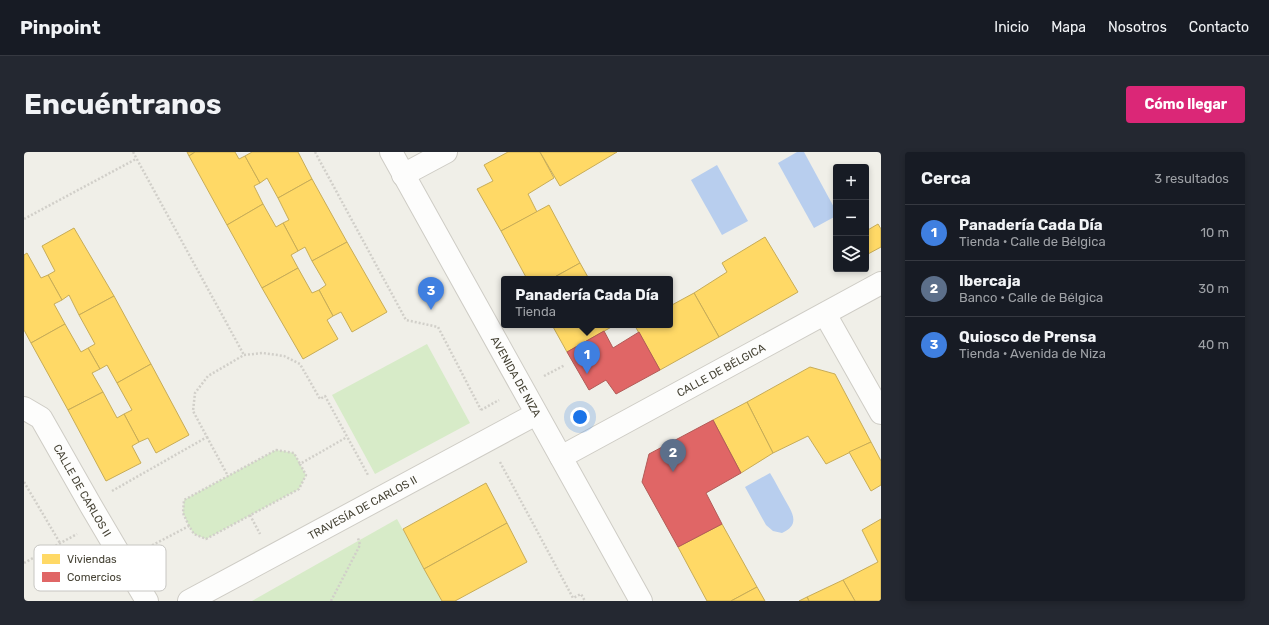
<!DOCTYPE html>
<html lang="es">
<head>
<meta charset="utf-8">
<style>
  :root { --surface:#171b24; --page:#242831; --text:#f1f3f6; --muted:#9ea1a6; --line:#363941; --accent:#db2777 }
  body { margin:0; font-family:Rubik,sans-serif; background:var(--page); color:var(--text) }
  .controls { position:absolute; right:12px; top:12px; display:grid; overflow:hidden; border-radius:4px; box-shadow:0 2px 6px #0003 }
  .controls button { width:36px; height:36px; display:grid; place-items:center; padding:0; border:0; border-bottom:1px solid var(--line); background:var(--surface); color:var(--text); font:20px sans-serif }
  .you { position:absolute; left:556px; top:265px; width:14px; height:14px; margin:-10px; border:3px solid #fff; border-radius:50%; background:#1a73e8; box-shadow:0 0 0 6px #1a73e833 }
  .badge { display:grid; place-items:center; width:26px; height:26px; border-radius:50%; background:var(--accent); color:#fff; font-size:13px; font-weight:700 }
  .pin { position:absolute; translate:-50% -33px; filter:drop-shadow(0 1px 2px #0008) }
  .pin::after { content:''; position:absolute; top:21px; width:14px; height:12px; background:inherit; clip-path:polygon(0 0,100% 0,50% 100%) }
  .popup { position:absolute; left:477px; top:124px; width:172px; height:52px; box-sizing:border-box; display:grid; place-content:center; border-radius:4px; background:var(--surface); filter:drop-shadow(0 1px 3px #0005); font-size:13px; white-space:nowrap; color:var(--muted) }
  .popup b { font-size:15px; color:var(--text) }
  .popup::after { content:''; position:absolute; left:50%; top:100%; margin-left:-8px; border:8px solid transparent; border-top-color:var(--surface) }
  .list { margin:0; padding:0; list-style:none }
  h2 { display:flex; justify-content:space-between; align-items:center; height:52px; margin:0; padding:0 16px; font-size:17px }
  h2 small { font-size:13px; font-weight:400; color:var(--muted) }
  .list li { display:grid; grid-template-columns:26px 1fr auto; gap:12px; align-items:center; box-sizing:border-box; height:56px; padding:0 16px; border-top:1px solid var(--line) }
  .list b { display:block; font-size:15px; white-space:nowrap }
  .list p { margin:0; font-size:13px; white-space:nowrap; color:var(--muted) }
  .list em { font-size:13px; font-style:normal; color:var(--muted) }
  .icon { flex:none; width:22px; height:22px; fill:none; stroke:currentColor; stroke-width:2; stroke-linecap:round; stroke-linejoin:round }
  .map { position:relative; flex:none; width:857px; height:449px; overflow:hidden; border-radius:4px }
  header { display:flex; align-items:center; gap:24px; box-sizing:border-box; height:56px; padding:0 20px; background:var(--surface); border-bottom:1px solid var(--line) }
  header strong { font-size:19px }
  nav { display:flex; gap:22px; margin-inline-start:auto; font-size:14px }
  .intro { display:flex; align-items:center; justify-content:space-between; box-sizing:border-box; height:96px; padding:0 24px }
  h1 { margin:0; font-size:28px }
  .button { padding:10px 18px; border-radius:4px; background:var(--accent); color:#fff; font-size:14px; font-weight:700 }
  main { display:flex; gap:24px; padding:0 24px }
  aside { flex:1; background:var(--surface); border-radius:4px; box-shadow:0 2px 6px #0003 }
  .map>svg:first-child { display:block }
  .green { fill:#d7ebc8 }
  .water { fill:#b8ceee }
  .homes { fill:#ffd966; stroke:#c7ac57 }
  .shops { fill:#e06666; stroke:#b25b57 }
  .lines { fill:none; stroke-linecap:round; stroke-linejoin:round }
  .minor-casing { stroke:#ceccc5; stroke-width:24 }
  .path { stroke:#d1cfc9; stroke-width:2.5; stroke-dasharray:2 2; stroke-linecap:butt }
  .minor { stroke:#fdfdfc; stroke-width:22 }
  .labels { text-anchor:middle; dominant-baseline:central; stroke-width:4; stroke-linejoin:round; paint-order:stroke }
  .street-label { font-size:11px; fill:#454234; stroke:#fff }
  .key { fill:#fff; stroke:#c7c6c2; stroke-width:1 }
  .key-label { font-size:11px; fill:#454234 }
</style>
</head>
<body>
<header>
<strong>Pinpoint</strong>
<nav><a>Inicio</a><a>Mapa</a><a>Nosotros</a><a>Contacto</a></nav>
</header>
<div class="intro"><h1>Encuéntranos</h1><a class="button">Cómo llegar</a></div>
<main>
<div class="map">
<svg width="857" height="449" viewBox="0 0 857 449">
  <rect width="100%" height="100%" fill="#f0efe8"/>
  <g class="green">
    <path d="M403 192 446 271 351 322 308 243Z"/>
    <path d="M252 298 270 301 282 323 275 337 182 387 170 382 165 374 159 361 160 348Z"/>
    <path d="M373 367 418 449H228Z"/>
  </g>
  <g class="water">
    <path d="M773 0H780L812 59V64L790 76 754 11Z"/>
    <path d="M693 13 724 69 698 83 667 28Z"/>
    <path d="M746 321C751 329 755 337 760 346 767 359 778 372 758 381L749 379 742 373 721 335Z"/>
  </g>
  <g class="homes">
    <path d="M163 0H171L165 4Z"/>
    <path d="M171 0H211L215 7 221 4 236 31 230 34 239 52 203 73 165 4Z"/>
    <path d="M228 0H274L288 27 254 46 243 26 236 31 221 4Z"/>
    <path d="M484 0H516L530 26 504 42 513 60 477 79 453 37 469 29 460 13Z"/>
    <path d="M516 0H593L536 34Z"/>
    <path d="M288 27 323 90 288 109 281 95 274 99 259 71 265 68 254 46Z"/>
    <path d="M239 52 252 75 259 71 274 99 267 103 274 116 238 136 203 73Z"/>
    <path d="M525 53 556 111 527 127H503L477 79Z"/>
    <path d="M854 72 857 77V95L844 102 842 97V79Z"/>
    <path d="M50 76 90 144 55 163 45 143 38 148 24 123 31 119 18 94Z"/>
    <path d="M741 85 774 140 695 185 670 141 703 120 698 111Z"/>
    <path d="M323 90 363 160 328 180 317 160 309 164 295 138 302 133 288 109Z"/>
    <path d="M3 101 17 126 24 123 38 148 30 152 41 172 7 191 0 178V103Z"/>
    <path d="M556 111 565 127H527Z"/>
    <path d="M274 116 288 141 295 138 309 164 303 168 314 187 279 207 238 136Z"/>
    <path d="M670 141 695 185 636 218 611 174 646 173V154Z"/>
    <path d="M90 144 127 212 93 231 83 213 76 217 64 196 71 192 55 163Z"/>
    <path d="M41 172 57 200 64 196 76 217 68 221 79 240 44 258 7 191Z"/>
    <path d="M528 173H591L543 200Z"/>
    <path d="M127 212 165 283 132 301 124 286 115 290 100 262 108 258 93 231Z"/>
    <path d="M786 215 811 222 847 290 802 312 784 284 749 301 723 250Z"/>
    <path d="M79 240 93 266 100 262 115 290 108 294 117 311 82 329 44 258Z"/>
    <path d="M723 250 749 301 717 321 689 268Z"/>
    <path d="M847 290 857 309V333L847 339 825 300Z"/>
    <path d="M462 331 483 371 400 417 379 377Z"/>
    <path d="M857 367V449H831L819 428 854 410 838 378Z"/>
    <path d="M483 371 503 410 431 449H418L400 417Z"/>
    <path d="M698 372 733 435 707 449H683L654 395Z"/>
    <path d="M819 428 831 449H785L783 445Z"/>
    <path d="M733 435 741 449H707Z"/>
    <path d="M783 445 785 449H775Z"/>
  </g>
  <g class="shops">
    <path d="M580 179 589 196 615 180 636 218 592 242 582 228 565 238 543 200Z"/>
    <path d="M689 268 717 321 682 341 698 372 654 395 618 330 625 302Z"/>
  </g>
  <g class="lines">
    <g class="minor-casing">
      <g id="minor">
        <path id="s1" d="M367 0 617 449"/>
        <path d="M379 23 422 0"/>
        <path d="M801 162 857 261"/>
        <path id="s2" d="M0 256 17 266 67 354 123 449"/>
        <path id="s3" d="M537 305 857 131"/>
        <path id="s4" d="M165 449 512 262"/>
      </g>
    </g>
    <g class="path">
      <path d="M109 0 220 203"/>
      <path d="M291 0 382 168 414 175 457 258"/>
      <path d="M0 67 112 7"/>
      <path d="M520 224 541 213"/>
      <path d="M457 258 475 248"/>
      <path d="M183 285 204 324"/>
      <path d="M476 310 549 446 557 442 561 449"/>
      <path d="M0 330 36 391"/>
      <path d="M88 339 183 285 169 259 171 241 184 224 220 203 239 201 260 204 276 212 296 247 301 244 344 323"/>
      <path d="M226 363 236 382"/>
      <path d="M165 374 159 361 160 348 252 298 270 301 276 312"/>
      <path d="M121 397 165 374 170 382 182 387 275 337 282 323 276 312 323 285"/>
      <path d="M0 411 53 382"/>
      <path d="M307 449 336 393 334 386"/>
    </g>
    <use href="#minor" class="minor"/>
  </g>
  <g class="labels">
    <g class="street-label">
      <text stroke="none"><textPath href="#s3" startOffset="182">CALLE DE BÉLGICA</textPath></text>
      <text stroke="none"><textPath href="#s1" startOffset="257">AVENIDA DE NIZA</textPath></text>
      <text stroke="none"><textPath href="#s2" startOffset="103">CALLE DE CARLOS II</textPath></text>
      <text stroke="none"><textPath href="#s4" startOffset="197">TRAVESÍA DE CARLOS II</textPath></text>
    </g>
  </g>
  <rect x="10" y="393" width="132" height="46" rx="6" class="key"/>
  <rect x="18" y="402" width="18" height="10" fill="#ffd966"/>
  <rect x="18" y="420" width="18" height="10" fill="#e06666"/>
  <g class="key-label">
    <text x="43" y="411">Viviendas</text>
    <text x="43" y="429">Comercios</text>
  </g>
</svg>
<div class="controls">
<button>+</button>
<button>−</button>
<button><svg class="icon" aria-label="layers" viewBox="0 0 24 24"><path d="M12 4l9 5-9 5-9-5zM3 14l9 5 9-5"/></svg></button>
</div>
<div class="you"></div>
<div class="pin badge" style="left:563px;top:222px;background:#3f7fe0">1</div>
<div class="popup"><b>Panadería Cada Día</b>Tienda</div>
<div class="pin badge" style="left:649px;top:320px;background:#5c6f8a">2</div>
<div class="pin badge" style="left:407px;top:158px;background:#3f7fe0">3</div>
</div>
<aside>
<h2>Cerca<small>3 resultados</small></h2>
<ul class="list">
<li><span class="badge" style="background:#3f7fe0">1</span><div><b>Panadería Cada Día</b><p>Tienda · Calle de Bélgica</p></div><em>10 m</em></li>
<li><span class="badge" style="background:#5c6f8a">2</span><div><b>Ibercaja</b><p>Banco · Calle de Bélgica</p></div><em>30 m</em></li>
<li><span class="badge" style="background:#3f7fe0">3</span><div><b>Quiosco de Prensa</b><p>Tienda · Avenida de Niza</p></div><em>40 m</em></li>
</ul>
</aside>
</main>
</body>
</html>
